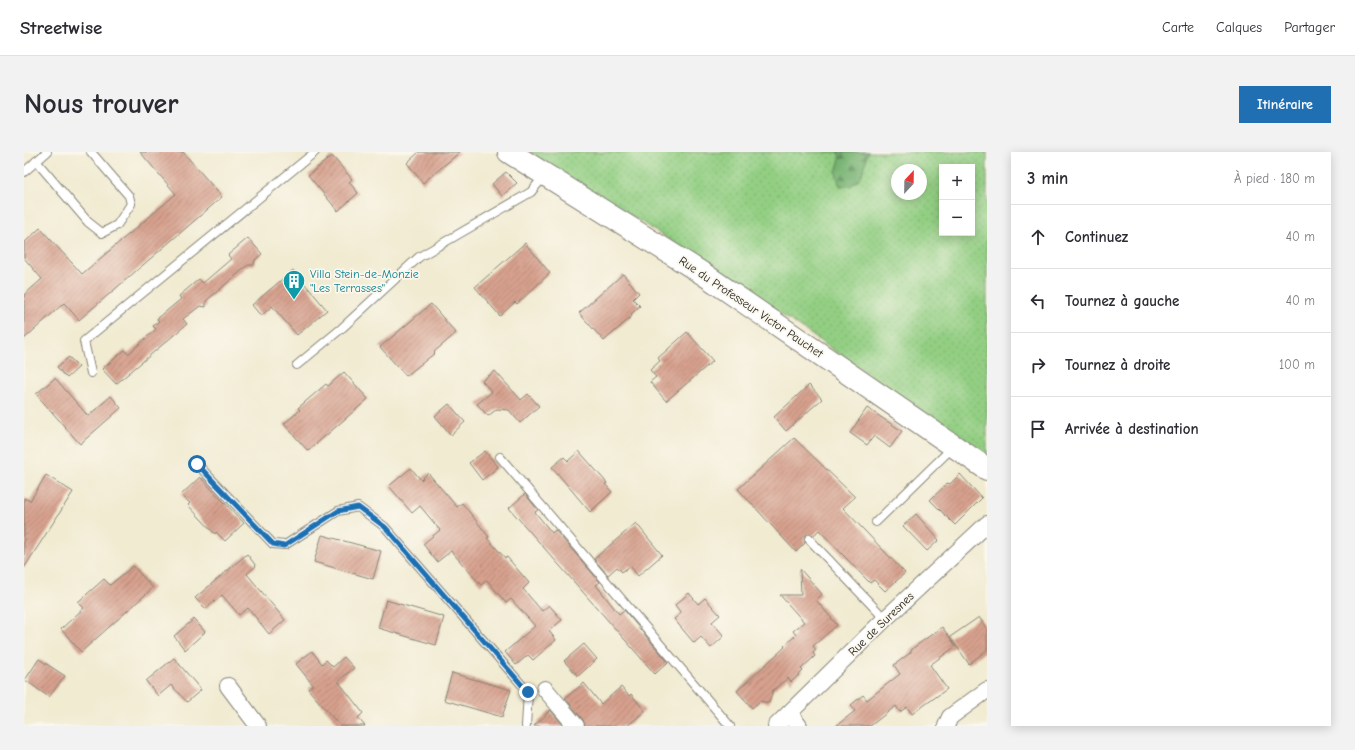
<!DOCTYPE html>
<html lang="fr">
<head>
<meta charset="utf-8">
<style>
  :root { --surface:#fff; --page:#f2f2f3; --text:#2b2b33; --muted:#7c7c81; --line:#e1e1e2; --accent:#1f6fb2 }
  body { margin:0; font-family:"Comic Neue",sans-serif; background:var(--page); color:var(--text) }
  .controls { position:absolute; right:12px; top:12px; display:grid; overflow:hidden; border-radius:0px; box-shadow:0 2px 10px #0003 }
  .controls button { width:36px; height:36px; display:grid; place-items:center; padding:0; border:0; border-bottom:1px solid var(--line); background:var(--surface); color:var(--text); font:20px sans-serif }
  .compass { position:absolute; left:867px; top:12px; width:36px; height:36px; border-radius:50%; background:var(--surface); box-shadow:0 2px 10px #0003; rotate:22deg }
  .stop { position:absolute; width:12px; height:12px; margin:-9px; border:3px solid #1f6fb2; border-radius:50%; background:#fff }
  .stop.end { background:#1f6fb2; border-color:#fff; box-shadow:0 1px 4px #0008 }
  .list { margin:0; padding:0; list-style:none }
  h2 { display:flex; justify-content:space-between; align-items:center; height:52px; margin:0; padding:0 16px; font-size:17px }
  h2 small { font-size:13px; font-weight:400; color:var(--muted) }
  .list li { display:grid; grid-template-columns:26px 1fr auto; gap:12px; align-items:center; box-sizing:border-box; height:64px; padding:0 16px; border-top:1px solid var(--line) }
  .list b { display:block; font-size:15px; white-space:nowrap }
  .list em { font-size:13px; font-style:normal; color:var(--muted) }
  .icon { flex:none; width:22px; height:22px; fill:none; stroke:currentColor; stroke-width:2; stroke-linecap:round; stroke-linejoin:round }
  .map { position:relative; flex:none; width:963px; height:574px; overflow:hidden; border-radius:0px }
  header { display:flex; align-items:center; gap:24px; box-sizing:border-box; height:56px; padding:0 20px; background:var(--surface); border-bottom:1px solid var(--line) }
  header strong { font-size:19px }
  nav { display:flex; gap:22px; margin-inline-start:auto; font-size:14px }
  .intro { display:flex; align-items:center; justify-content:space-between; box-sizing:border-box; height:96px; padding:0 24px }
  h1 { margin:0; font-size:28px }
  .button { padding:10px 18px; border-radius:0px; background:var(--accent); color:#fff; font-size:14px; font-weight:700 }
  main { display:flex; gap:24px; padding:0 24px }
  aside { flex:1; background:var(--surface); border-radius:0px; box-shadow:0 2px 10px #0003 }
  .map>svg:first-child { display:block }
  .grass { fill:url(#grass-dots); stroke:#587650; fill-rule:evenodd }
  .forest { fill:url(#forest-firs); stroke:#496746 }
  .building { fill:url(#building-hatch) }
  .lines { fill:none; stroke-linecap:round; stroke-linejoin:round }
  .lane-casing { stroke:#868477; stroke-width:10 }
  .street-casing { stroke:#868477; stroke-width:18 }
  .secondary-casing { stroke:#868477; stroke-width:24 }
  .lane { stroke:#fff; stroke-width:8 }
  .street { stroke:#fff; stroke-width:16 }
  .secondary { stroke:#fff; stroke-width:22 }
  .route { stroke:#1f6fb2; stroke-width:5 }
  .labels { text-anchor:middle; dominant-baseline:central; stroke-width:3.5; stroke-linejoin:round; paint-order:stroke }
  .culture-label { font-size:12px; fill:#0d838f; stroke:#fbf7ec; text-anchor:start }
  .street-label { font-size:12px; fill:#1c1c1c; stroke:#fbf7ec }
</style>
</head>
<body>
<header>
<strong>Streetwise</strong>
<nav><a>Carte</a><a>Calques</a><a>Partager</a></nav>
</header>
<div class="intro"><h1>Nous trouver</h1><a class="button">Itinéraire</a></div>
<main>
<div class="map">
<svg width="963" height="574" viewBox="0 0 963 574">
  <defs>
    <pattern id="grass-dots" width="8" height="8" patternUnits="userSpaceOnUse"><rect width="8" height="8" fill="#93cf83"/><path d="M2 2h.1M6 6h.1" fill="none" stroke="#7eb171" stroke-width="1.8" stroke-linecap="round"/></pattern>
    <pattern id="forest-firs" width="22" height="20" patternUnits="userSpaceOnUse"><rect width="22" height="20" fill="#76b271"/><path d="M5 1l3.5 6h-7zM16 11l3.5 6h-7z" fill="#60905c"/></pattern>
    <pattern id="building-hatch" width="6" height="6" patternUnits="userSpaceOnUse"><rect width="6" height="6" fill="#d7a18e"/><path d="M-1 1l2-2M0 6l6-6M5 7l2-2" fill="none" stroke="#ae8273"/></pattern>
  </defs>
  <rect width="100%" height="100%" fill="#fbf7ec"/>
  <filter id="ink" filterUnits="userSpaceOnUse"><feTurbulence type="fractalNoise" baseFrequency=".025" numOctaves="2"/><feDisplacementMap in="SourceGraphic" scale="8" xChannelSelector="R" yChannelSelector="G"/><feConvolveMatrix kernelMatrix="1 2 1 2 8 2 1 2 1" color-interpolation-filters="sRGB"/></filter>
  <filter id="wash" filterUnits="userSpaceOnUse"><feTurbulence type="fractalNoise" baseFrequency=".012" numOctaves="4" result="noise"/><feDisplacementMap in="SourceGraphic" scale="16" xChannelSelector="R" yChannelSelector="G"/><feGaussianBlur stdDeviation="0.9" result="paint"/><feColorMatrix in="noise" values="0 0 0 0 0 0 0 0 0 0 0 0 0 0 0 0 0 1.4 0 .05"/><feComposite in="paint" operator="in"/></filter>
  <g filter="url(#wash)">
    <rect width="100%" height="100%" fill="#f1ebd2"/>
    <path class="grass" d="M505 0H963V304L689 115ZM918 15H948V81H918ZM873 18H897V42H873Z"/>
    <path class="forest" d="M814 0H844L837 25 827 34H816L812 21 816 6Z"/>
    <g id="blocks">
      <g class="building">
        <path d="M116 0H159L198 45 55 168 40 151 0 187V143L18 127 0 106V91L16 76 58 122 152 42Z"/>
        <path d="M395 0H436L399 31 383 11Z"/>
        <path d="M308 4 328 27 325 30 334 41 314 59 284 23Z"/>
        <path d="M482 20 493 31 478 44 468 32Z"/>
        <path d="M224 86 238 102 231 108 230 113H224L182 149V155L176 154 159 167 163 172 92 232 78 217 101 198 104 202 132 177 129 174 135 169 133 167 157 147 155 144 175 127 179 131 207 107 204 103Z"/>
        <path d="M501 91 526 121 493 152 491 150 476 164 451 135Z"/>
        <path d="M269 118 303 158 273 183 248 154 237 164 228 153Z"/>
        <path d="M599 122 615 141 609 147 616 154 607 162 608 164 580 189 555 161Z"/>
        <path d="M407 152 432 181 410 200 411 201 382 224 356 195Z"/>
        <path d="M663 180 689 209 642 249 626 230 632 225 626 218 636 209 634 206Z"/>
        <path d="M45 205 55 215 43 226 33 215Z"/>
        <path d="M471 219 497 248 504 242 515 254 496 271 485 258 473 257 464 264 453 252 468 240 458 229Z"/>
        <path d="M320 220 344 247 284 299 260 272 276 258 274 256 302 232 304 234Z"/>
        <path d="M31 226 64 264 87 244 97 256 56 292 12 242Z"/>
        <path d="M785 233 798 247 762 279 750 265Z"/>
        <path d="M425 252 441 270 427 283 411 264Z"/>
        <path d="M843 256 878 279 866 296 850 284 843 293 826 281Z"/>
        <path d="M770 286 831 345 819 356 881 421 861 439 850 428 846 431 795 378 789 384 786 382 782 383 780 386 781 391 772 400 714 337Z"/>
        <path d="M461 299 474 315 458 328 445 311Z"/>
        <path d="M555 299 583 331 581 332 588 340 566 360 528 315 540 305 544 309Z"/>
        <path d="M387 316 397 328 404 321 433 355 438 351 465 385 463 386 481 406 483 405 505 431 499 437 518 459 525 453 538 468 525 479 532 488 509 508 504 503 492 513 481 500 511 474 487 447 482 451 463 428 457 433 427 399 413 410 399 392 416 378 396 354 388 361 365 334Z"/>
        <path d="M936 322 958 346 931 373 906 348 924 331 926 332Z"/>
        <path d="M22 323 49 340 0 416V346L6 349Z"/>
        <path d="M176 325 220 371 201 389 192 380 191 382 164 353 166 351 157 343Z"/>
        <path d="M501 342 514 358 511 360 528 381 531 378 576 430 572 433 595 462 600 458 644 510 631 522 485 356Z"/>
        <path d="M892 362 915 388 903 399 879 374Z"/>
        <path d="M612 371 638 403 614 424 606 414 598 420 593 415 584 423 570 407Z"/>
        <path d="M298 383 357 399 349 427 290 410Z"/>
        <path d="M223 402 232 414 223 422 261 468 245 482 224 456 215 463 198 443 182 457 171 446Z"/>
        <path d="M109 414 129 436 57 500 37 477 60 456 54 450 80 427 86 433Z"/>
        <path d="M776 417 798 442 792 448 813 473 789 494 792 498 789 501 791 504 777 517 779 519 767 530 764 526 749 538 745 551 736 549 728 556 713 539 761 495 760 494 772 483 769 479 780 470 756 443H777Z"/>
        <path d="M665 441 674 452 681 446 696 463 688 470 700 484 687 496 677 485 670 491 650 467 657 461 651 453Z"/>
        <path d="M362 448 420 465 412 493 354 476Z"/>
        <path d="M955 465 963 477V498L945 512 926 485Z"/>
        <path d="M170 467 181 480 161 498 150 484Z"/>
        <path d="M918 475 932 494 906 513 923 537 888 562 883 555 876 560 872 554 846 574H812L831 559 827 553 839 543 843 548 876 522 870 513 886 501 889 496Z"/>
        <path d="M560 492 573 507 554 524 540 509Z"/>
        <path d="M288 499 298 512 302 508 309 515 320 505 330 516 314 529 339 561 334 566 341 574H316L284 537 289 533 272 512Z"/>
        <path d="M150 506 177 538 163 550 147 533 134 544 122 529Z"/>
        <path d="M15 507 41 524 25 545 1 528Z"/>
        <path d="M428 521 487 538 478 565 420 548Z"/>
        <path d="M560 531 577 552 597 535 605 544 607 542 621 559 603 574H561L559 568 541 546Z"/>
        <path d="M526 558 540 574H510L520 565Z"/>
      </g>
    </g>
  </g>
  <g filter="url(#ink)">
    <use href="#blocks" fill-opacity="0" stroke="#868477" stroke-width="1"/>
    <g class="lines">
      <g class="lane-casing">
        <g id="lane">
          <path d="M12 9 64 70 78 81 93 73 107 52 105 44 67 0"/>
          <path d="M0 20 23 0"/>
          <path d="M273 213 318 176 395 105 507 40 521 23"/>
          <path d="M67 221 60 189 291 0"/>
          <path d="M476 305 706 574"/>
          <path d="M173 312 249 392 261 393 314 359 334 355 361 375 504 540 502 574"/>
          <path d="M852 370 929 295"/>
          <path d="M785 387 861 467"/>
        </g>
      </g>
      <g class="street-casing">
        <g id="street">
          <path d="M204 534 234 574"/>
          <path d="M521 537 552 574"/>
          <path d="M766 562 775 574"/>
          <path d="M752 574 861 467 963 372"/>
          <path d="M922 574 926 565 963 538"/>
        </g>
      </g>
      <g class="secondary-casing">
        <path id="secondary" d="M485 0 681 123 963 317"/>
      </g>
      <use href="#lane" class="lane"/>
      <use href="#street" class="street"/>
      <use href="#secondary" class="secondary"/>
    </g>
  </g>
  <g class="lines" filter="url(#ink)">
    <path class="route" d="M173 312 249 392 260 394 314 359 334 355 361 375 504 540"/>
  </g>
  <defs>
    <g id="building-pin" transform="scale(1.15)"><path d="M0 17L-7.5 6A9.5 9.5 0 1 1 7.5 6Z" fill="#0f9aa8" stroke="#fbf7ec"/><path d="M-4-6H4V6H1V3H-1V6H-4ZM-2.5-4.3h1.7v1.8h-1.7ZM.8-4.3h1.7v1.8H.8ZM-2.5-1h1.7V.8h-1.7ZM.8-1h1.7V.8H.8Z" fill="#fff"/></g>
  </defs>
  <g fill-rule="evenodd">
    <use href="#building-pin" x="270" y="129"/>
  </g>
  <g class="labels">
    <g class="culture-label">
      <text x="286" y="122">Villa Stein-de-Monzie<tspan x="286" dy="14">"Les Terrasses"</tspan></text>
    </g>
    <g class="street-label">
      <text transform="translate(727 155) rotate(34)">Rue du Professeur Victor Pauchet</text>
      <text transform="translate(857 472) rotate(-44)">Rue de Suresnes</text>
    </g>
  </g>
</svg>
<div class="controls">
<button>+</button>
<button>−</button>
</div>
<svg class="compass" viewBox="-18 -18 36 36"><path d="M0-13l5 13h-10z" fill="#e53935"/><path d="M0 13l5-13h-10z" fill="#7c7c81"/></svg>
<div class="stop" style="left:173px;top:312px"></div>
<div class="stop end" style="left:504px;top:540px"></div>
</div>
<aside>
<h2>3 min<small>À pied · 180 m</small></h2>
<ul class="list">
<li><svg class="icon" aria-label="ahead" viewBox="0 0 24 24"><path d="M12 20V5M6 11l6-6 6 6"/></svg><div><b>Continuez</b></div><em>40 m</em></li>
<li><svg class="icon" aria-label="left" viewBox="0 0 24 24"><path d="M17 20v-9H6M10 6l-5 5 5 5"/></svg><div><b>Tournez à gauche</b></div><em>40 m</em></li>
<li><svg class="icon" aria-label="right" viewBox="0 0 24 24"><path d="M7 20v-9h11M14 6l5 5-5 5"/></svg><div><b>Tournez à droite</b></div><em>100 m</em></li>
<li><svg class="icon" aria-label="arrive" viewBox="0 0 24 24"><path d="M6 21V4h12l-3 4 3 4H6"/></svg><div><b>Arrivée à destination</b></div></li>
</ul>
</aside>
</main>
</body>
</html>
